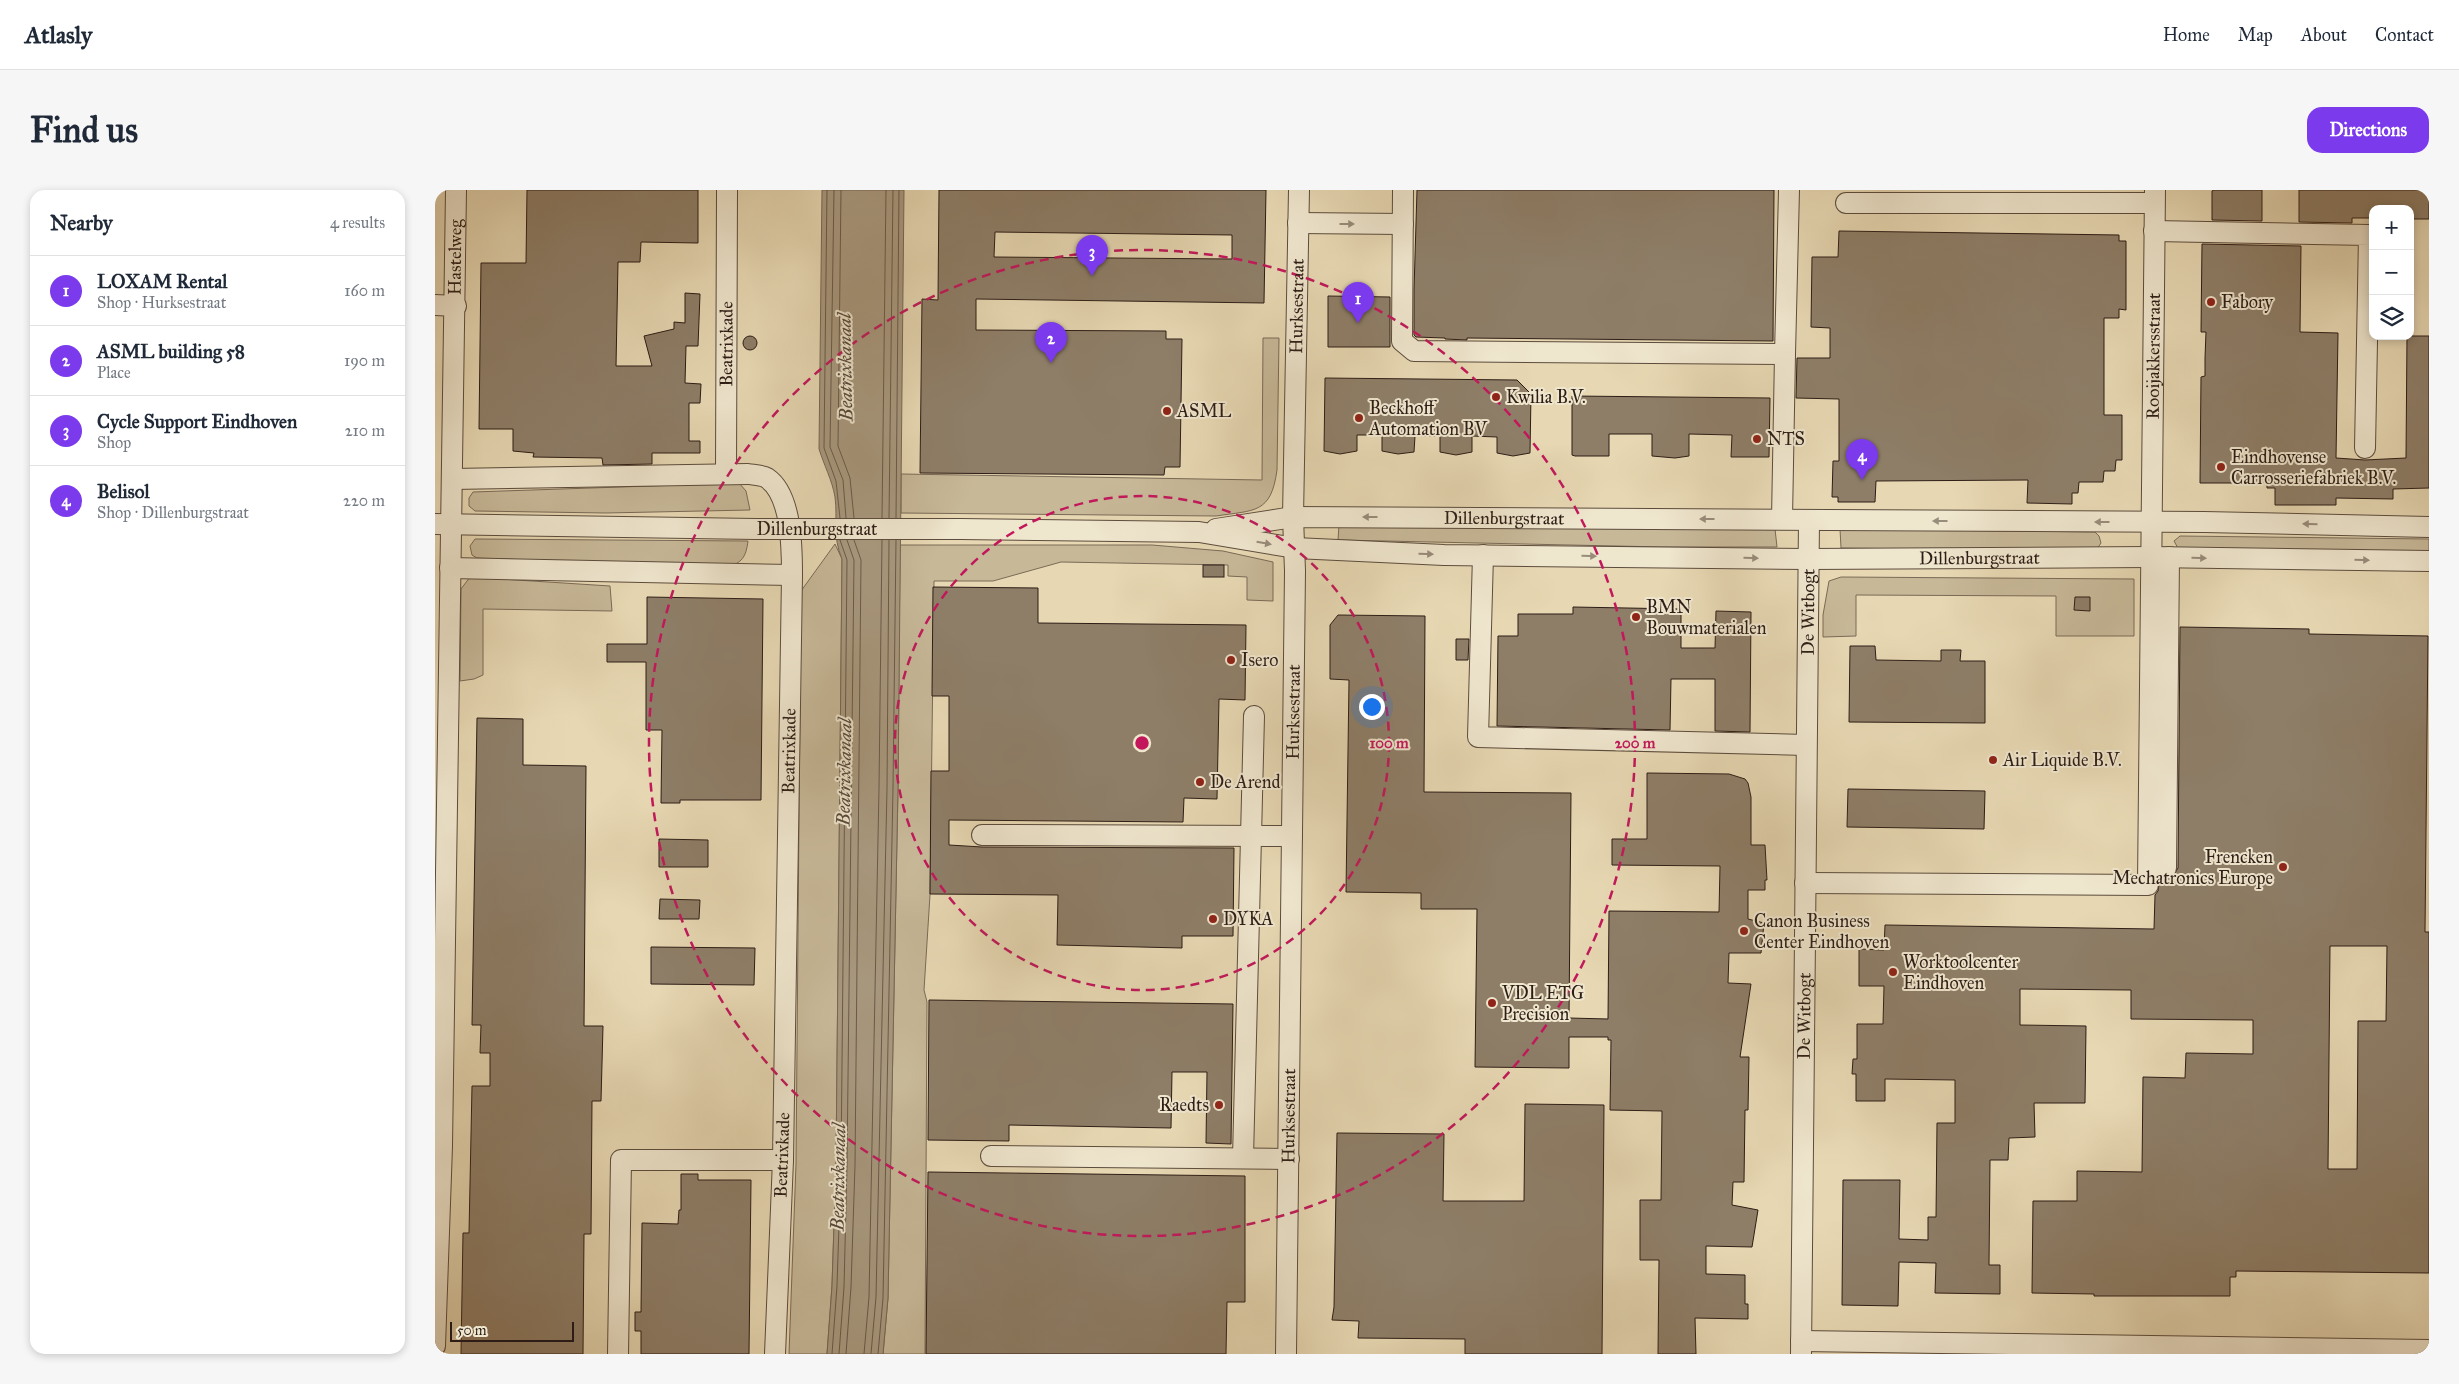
<!DOCTYPE html>
<html lang="en">
<head>
<meta charset="utf-8">
<style>
  :root { --surface:#fff; --page:#f6f6f7; --text:#1f2937; --muted:#747a83; --line:#e0e1e3; --accent:#7c3aed }
  body { margin:0; font-family:"IM FELL Great Primer",serif; background:var(--page); color:var(--text) }
  .controls { position:absolute; right:15px; top:15px; display:grid; overflow:hidden; border-radius:10px; box-shadow:0 2px 8px #0003 }
  .controls button { width:45px; height:45px; display:grid; place-items:center; padding:0; border:0; border-bottom:1px solid var(--line); background:var(--surface); color:var(--text); font:25px sans-serif }
  .scale { position:absolute; left:15px; bottom:12px; width:124px; box-sizing:border-box; padding-left:5px; border:2px solid #2d1d16; border-top:0; font-size:14px; line-height:18px; white-space:nowrap; color:#2d1d16; -webkit-text-stroke:4px #efe6ce; paint-order:stroke }
  .you { position:absolute; left:936px; top:516px; width:18px; height:18px; margin:-12px; border:4px solid #fff; border-radius:50%; background:#1a73e8; box-shadow:0 0 0 8px #1a73e833 }
  .badge { display:grid; place-items:center; width:32px; height:32px; border-radius:50%; background:var(--accent); color:#fff; font-size:16px; font-weight:700 }
  .pin { position:absolute; translate:-50% -41px; filter:drop-shadow(0 1px 2px #0008) }
  .pin::after { content:''; position:absolute; top:26px; width:18px; height:15px; background:inherit; clip-path:polygon(0 0,100% 0,50% 100%) }
  .list { margin:0; padding:0; list-style:none }
  h2 { display:flex; justify-content:space-between; align-items:center; height:65px; margin:0; padding:0 20px; font-size:21px }
  h2 small { font-size:16px; font-weight:400; color:var(--muted) }
  .list li { display:grid; grid-template-columns:32px 1fr auto; gap:15px; align-items:center; box-sizing:border-box; height:70px; padding:0 20px; border-top:1px solid var(--line) }
  .list b { display:block; font-size:19px; white-space:nowrap }
  .list p { margin:0; font-size:16px; white-space:nowrap; color:var(--muted) }
  .list em { font-size:16px; font-style:normal; color:var(--muted) }
  .icon { flex:none; width:28px; height:28px; fill:none; stroke:currentColor; stroke-width:2; stroke-linecap:round; stroke-linejoin:round }
  .map { position:relative; flex:none; width:1994px; height:1164px; overflow:hidden; border-radius:15px }
  header { display:flex; align-items:center; gap:30px; box-sizing:border-box; height:70px; padding:0 25px; background:var(--surface); border-bottom:1px solid var(--line) }
  header strong { font-size:24px }
  nav { display:flex; gap:28px; margin-inline-start:auto; font-size:18px }
  .intro { display:flex; align-items:center; justify-content:space-between; box-sizing:border-box; height:120px; padding:0 30px }
  h1 { margin:0; font-size:35px }
  .button { padding:12px 22px; border-radius:15px; background:var(--accent); color:#fff; font-size:18px; font-weight:700 }
  main { display:flex; gap:30px; padding:0 30px }
  aside { flex:1; background:var(--surface); border-radius:15px; box-shadow:0 2px 8px #0003 }
  .map>svg:first-child { display:block }
  .green { fill:#c7b898; stroke:#7a6a57 }
  .water { fill:#a8987e; stroke:#776754 }
  .lines { fill:none; stroke-linecap:round; stroke-linejoin:round }
  .shore { stroke:#6a5a4a; stroke-width:1 }
  .building { fill:#8e7e68; stroke:#2d1d16; fill-rule:evenodd }
  .minor-casing { stroke:#5c4c3d; stroke-width:22 }
  .minor { stroke:#efe6ce; stroke-width:20 }
  .minor-bridge-casing { stroke:#5c4c3d; stroke-width:22; stroke-linecap:butt }
  .minor-bridge { stroke:#efe6ce; stroke-width:20 }
  .oneway { fill:#988c7b }
  .ring { fill:none; stroke:#c2185b; stroke-width:2.5; stroke-dasharray:9 6 }
  .poi-dot { fill:#8f2418; stroke:#efe6ce; stroke-width:2 }
  .labels { text-anchor:middle; dominant-baseline:central; stroke-width:4; stroke-linejoin:round; paint-order:stroke }
  .street-label { font-size:18px; fill:#2d1d16; stroke:#efe6ce }
  .poi-label { font-size:18px; fill:#2d1d16; stroke:#efe6ce; text-anchor:start }
  .water-label { font-size:19px; font-style:italic; fill:#58483a; stroke:#efe6ce }
  .centre { fill:#c2185b; stroke:#efe6ce; stroke-width:2.5 }
  .ring-label { font-size:15px; text-anchor:middle; font-weight:bold; fill:#c2185b; stroke:#efe6ce; stroke-width:4; stroke-linejoin:round; paint-order:stroke }
</style>
</head>
<body>
<header>
<strong>Atlasly</strong>
<nav><a>Home</a><a>Map</a><a>About</a><a>Contact</a></nav>
</header>
<div class="intro"><h1>Find us</h1><a class="button">Directions</a></div>
<main>
<aside>
<h2>Nearby<small>4 results</small></h2>
<ul class="list">
<li><span class="badge">1</span><div><b>LOXAM Rental</b><p>Shop · Hurksestraat</p></div><em>160 m</em></li>
<li><span class="badge">2</span><div><b>ASML building 58</b><p>Place</p></div><em>190 m</em></li>
<li><span class="badge">3</span><div><b>Cycle Support Eindhoven</b><p>Shop</p></div><em>210 m</em></li>
<li><span class="badge">4</span><div><b>Belisol</b><p>Shop · Dillenburgstraat</p></div><em>220 m</em></li>
</ul>
</aside>
<div class="map">
<svg width="1994" height="1164" viewBox="0 0 1994 1164">
  <rect width="100%" height="100%" fill="#e7d8b3"/>
  <filter id="stains"><feTurbulence type="fractalNoise" baseFrequency=".004" numOctaves="4"/><feColorMatrix values="0 0 0 0 .2 0 0 0 0 .09 0 0 0 0 .02 0 0 0 .5 -.17"/></filter>
  <radialGradient id="worn" r=".72"><stop offset=".6" stop-color="#630" stop-opacity="0"/><stop offset="1" stop-color="#630" stop-opacity=".3"/></radialGradient>
  <g class="green">
    <path d="M828 148H844L842 280C836 324 820 320 781 326L466 323V284L827 290Z"/>
    <path d="M304 293 311 301 315 320 171 323 40 321 34 316V308L38 302Z"/>
    <path d="M904 335 1340 339 1342 357H1228L903 350Z"/>
    <path d="M1405 339 1660 342 1664 346 1666 353 1662 359 1653 361 1406 358Z"/>
    <path d="M1745 346 1994 349V362L1744 360 1739 351Z"/>
    <path d="M40 349 313 351C311 367 307 373 292 377L42 368 37 365 35 356Z"/>
    <path d="M400 354 407 369 401 974 397 1096 392 1164H354L361 974 366 401Z"/>
    <path d="M465 355H717L788 361 838 372V411L812 410V387L793 386V375L626 372 558 391H499L495 705 489 800 492 812 490 1164H448L453 1108 463 598Z"/>
    <path d="M35 387 175 396 177 421 48 419V485L39 489 25 491 26 399Z"/>
    <path d="M1406 387 1699 389V446H1621V406L1421 405V446L1388 447V425L1394 391Z"/>
  </g>
  <path class="water" d="M387 0H469L463 598 453 1108 448 1164H392L397 1096 401 974 407 369C397 345 403 331 400 307 397 290 389 275 384 259Z"/>
  <g class="lines">
    <g class="shore">
      <path d="M392 0 389 258 401 291 405 328"/>
      <path d="M399 0 395 257 408 290 411 328"/>
      <path d="M406 0 403 256 415 288 419 328"/>
      <path d="M447 328 451 0"/>
      <path d="M454 328 458 0"/>
      <path d="M461 328 464 0"/>
      <path d="M397 1164 402 1096 406 975 412 370 405 350"/>
      <path d="M404 1164 409 1097 412 975 419 370 412 350"/>
      <path d="M411 1164 416 1097 420 975 426 370 419 350"/>
      <path d="M429 1164 434 1107 444 598 447 350"/>
      <path d="M436 1164 441 1107 452 598 454 350"/>
      <path d="M443 1164 448 1108 458 598 461 350"/>
    </g>
  </g>
  <g class="building">
    <path d="M92 0H263V53L206 52 205 72H183L181 176H217L209 146 239 139V132L250 133V103L265 104 263 156H251L250 193 266 194 265 213H254V251H265V263H217V274L168 275 167 268 98 267 99 263 78 261V239H44L46 73H91Z"/>
    <path d="M504 0H831L829 113 541 109V140L731 141V149H747L745 277H730L729 285 485 283 487 109 503 110ZM560 42 797 45V69L559 67Z"/>
    <path d="M982 0H1339L1338 151 1032 148V150L1010 149V148L981 147 979 145V100Z"/>
    <path d="M1779 0H1827V31L1777 30V1Z"/>
    <path d="M1864 0H1994V29H1975V19H1938V28H1917V33L1864 32Z"/>
    <path d="M1404 41 1684 45V51H1691V120L1684 119V128H1669V225H1687V270H1681L1680 281H1669L1668 292H1644L1643 303H1637V314L1592 313 1593 290 1441 291 1440 312H1403V307H1397L1398 271H1404V209L1361 208 1362 168H1395V138L1376 137 1377 67H1403Z"/>
    <path d="M1767 54 1866 56 1865 142 1903 143 1901 268 1930 270 1971 268 1972 146H1994V298L1958 299V309L1901 308V315H1840V298H1832V293H1765L1766 187 1770 186V168L1771 142H1766Z"/>
    <path d="M893 106 955 107V157H893Z"/>
    <circle cx="315" cy="153" r="7"/>
    <path d="M890 188 1082 190 1096 204 1095 263 1078 266 1062 263V247L1037 246V262L1021 265 1005 262V246H980L979 262 963 264 947 261V245H922V261L905 264 889 261Z"/>
    <path d="M1137 206 1335 208 1334 267H1296L1297 245 1254 244V266L1240 268 1217 266V244H1174V266H1140L1137 265Z"/>
    <rect x="768" y="375" width="21" height="12"/>
    <path d="M498 397 603 398V433L811 435 810 510 784 509 782 609 749 608 748 632 514 630V655L547 657 799 658 798 746H747V758L622 755 623 705 495 704 496 581H514V506H497Z"/>
    <path d="M212 407 328 409 326 610H245V613H226L227 540H211V472H172V454H212Z"/>
    <path d="M1640 407H1655V421L1639 420Z"/>
    <path d="M1138 417 1246 419V458H1280L1281 421 1316 422 1315 542 1280 541V489H1236L1235 540 1062 536 1063 446H1083V424H1138Z"/>
    <path d="M903 425 990 426 989 602 1136 603 1134 828 1173 829 1174 721 1284 722 1285 676 1177 675V649H1212V583L1294 584 1310 589 1313 593 1316 607V655H1330L1332 690H1330V700H1313V729L1329 733 1326 763H1294L1293 793 1316 794 1305 867H1314L1313 920H1310L1309 992H1298L1297 1015 1323 1020 1317 1057 1271 1056V1084L1310 1085V1114H1313V1129L1260 1128 1261 1164H1223L1224 1070H1205V1010H1226L1227 921 1175 920 1176 850H1173V847H1134V878L1040 877 1042 719H986V703L911 702 914 490 895 489V435Z"/>
    <path d="M1745 437 1874 439V444L1993 446 1990 742H1994V1083L1801 1081V1087H1795V1106H1659V1104L1597 1103 1598 1011H1642V981L1707 982 1708 887 1750 888 1751 863 1818 864V830L1696 829V800L1585 799V835L1651 836 1650 913H1599L1600 947 1574 948 1573 970H1555L1554 1075H1565V1104L1500 1103 1501 1073 1464 1072 1463 1116 1407 1115 1408 990H1465L1464 1049 1493 1050V1027H1501L1502 933H1520V890L1450 889V911H1421V884H1417L1418 869H1422V834H1448L1449 796H1424V759L1449 760 1450 735 1719 739 1720 705 1723 701 1725 688 1736 689 1743 678ZM1895 756H1952L1951 831H1923L1922 979H1893Z"/>
    <path d="M1021 449H1034L1033 470H1021Z"/>
    <path d="M1415 456H1440L1441 470 1506 471V460H1526L1525 471H1550V533L1414 532Z"/>
    <path d="M42 528 88 529V575L151 576 149 836H168L166 911H157L156 1044H149L148 1164H26L28 1043H34L37 896H55V863H45L46 835H37Z"/>
    <path d="M1413 599 1550 601 1549 639 1412 637Z"/>
    <path d="M224 649 273 650V677H224Z"/>
    <path d="M225 709 265 710 264 729H224Z"/>
    <path d="M216 757 320 758 319 795 216 794Z"/>
    <path d="M494 810 798 814 796 954 771 953 772 882H737L736 938 574 935V951L493 950Z"/>
    <path d="M1090 914 1169 915 1167 1164H1030V1149L923 1148 924 1131 897 1130 899 1117 902 943 1009 944 1008 1011H1089Z"/>
    <path d="M493 982 810 986V1112H792L791 1164H491Z"/>
    <path d="M246 984H263V990H316L314 1164H206V1141H200V1122H206L207 1033 243 1034 244 1020H246Z"/>
  </g>
  <g class="lines">
    <g class="minor-casing">
      <g id="minor">
        <path d="M968 0 967 151 979 161 1350 164 1347 329"/>
        <path d="M1411 13H1719"/>
        <path d="M863 33 968 34"/>
        <path d="M1719 41 1934 45 1930 258"/>
        <path d="M0 115 21 116"/>
        <path d="M1350 164 1354 0"/>
        <path id="s1" d="M291 283 292 0"/>
        <path d="M17 289 313 284C319 285 327 285 332 288 357 305 357 359 357 385L348 970 340 1164"/>
        <path d="M0 334 321 339"/>
        <path id="s2" d="M525 339 764 342 860 358 1009 365 1373 369 1716 367 1994 371"/>
        <path id="s3" d="M781 339 858 327 1769 332 1994 337"/>
        <path d="M1048 365 1043 547 1371 555"/>
        <path d="M15 378 357 385"/>
        <path d="M547 645 857 646"/>
        <path d="M1731 678 1734 367"/>
        <path id="s4" d="M1370 693 1713 695 1720 0"/>
        <path d="M556 966 854 969"/>
        <path d="M808 968 819 526"/>
        <path d="M1366 1151 1994 1160"/>
        <path id="s5" d="M0 1156 7 956 21 0"/>
        <path d="M183 1164 186 970H348"/>
        <path id="s6" d="M851 1164 860 381 858 327 864 0"/>
        <path id="s7" d="M1366 1164 1374 330"/>
      </g>
    </g>
    <use href="#minor" class="minor"/>
    <g class="minor-bridge-casing">
      <g id="minor-bridge">
        <path id="s8" d="M321 339H525"/>
      </g>
    </g>
    <use href="#minor-bridge" class="minor-bridge"/>
  </g>
  <defs><path id="oneway-solid" d="M-6-.8H1V-3.2L6.5 0L1 3.2V.8H-6Z" transform="scale(1.25)"/></defs>
  <g class="oneway">
    <use href="#oneway-solid" transform="translate(912 34)"/>
    <use href="#oneway-solid" transform="translate(935 327) rotate(-180)"/>
    <use href="#oneway-solid" transform="translate(1272 329) rotate(-180)"/>
    <use href="#oneway-solid" transform="translate(1505 331) rotate(-180)"/>
    <use href="#oneway-solid" transform="translate(1667 332) rotate(-180)"/>
    <use href="#oneway-solid" transform="translate(1875 334) rotate(-179)"/>
    <use href="#oneway-solid" transform="translate(829 353) rotate(10)"/>
    <use href="#oneway-solid" transform="translate(991 364) rotate(2)"/>
    <use href="#oneway-solid" transform="translate(1154 366) rotate(1)"/>
    <use href="#oneway-solid" transform="translate(1316 368) rotate(1)"/>
    <use href="#oneway-solid" transform="translate(1764 368) rotate(1)"/>
    <use href="#oneway-solid" transform="translate(1927 370) rotate(1)"/>
  </g>
  <g class="ring">
    <circle cx="707" cy="553" r="247"/>
    <circle cx="707" cy="553" r="493"/>
  </g>
  <g class="poi-dot">
    <circle cx="1776" cy="112" r="5"/>
    <circle cx="1061" cy="207" r="5"/>
    <circle cx="732" cy="221" r="5"/>
    <circle cx="924" cy="228" r="5"/>
    <circle cx="1322" cy="249" r="5"/>
    <circle cx="1786" cy="277" r="5"/>
    <circle cx="1201" cy="427" r="5"/>
    <circle cx="796" cy="470" r="5"/>
    <circle cx="1558" cy="570" r="5"/>
    <circle cx="765" cy="592" r="5"/>
    <circle cx="1848" cy="677" r="5"/>
    <circle cx="778" cy="729" r="5"/>
    <circle cx="1309" cy="741" r="5"/>
    <circle cx="1458" cy="782" r="5"/>
    <circle cx="1057" cy="813" r="5"/>
    <circle cx="784" cy="915" r="5"/>
  </g>
  <g class="labels">
    <g class="street-label">
      <text stroke="none"><textPath href="#s5" startOffset="1089">Hastelweg</textPath></text>
      <text stroke="none"><textPath href="#s6" startOffset="1048">Hurksestraat</textPath></text>
      <text stroke="none"><textPath href="#s1" startOffset="129">Beatrixkade</textPath></text>
      <text stroke="none"><textPath href="#s4" startOffset="872">Rooijakkersstraat</textPath></text>
      <text stroke="none"><textPath href="#s3" startOffset="289">Dillenburgstraat</textPath></text>
      <text stroke="none"><textPath href="#s8" startOffset="61">Dillenburgstraat</textPath></text>
      <text stroke="none"><textPath href="#s2" startOffset="1021">Dillenburgstraat</textPath></text>
      <text stroke="none"><textPath href="#s7" startOffset="742">De Witbogt</textPath></text>
      <text stroke="none"><textPath href="#s6" startOffset="642">Hurksestraat</textPath></text>
      <text transform="translate(354 561) rotate(-89)">Beatrixkade</text>
      <text stroke="none"><textPath href="#s7" startOffset="338">De Witbogt</textPath></text>
      <text stroke="none"><textPath href="#s6" startOffset="238">Hurksestraat</textPath></text>
      <text transform="translate(347 965) rotate(-88)">Beatrixkade</text>
    </g>
    <g class="poi-label">
      <text x="1786" y="112">Fabory</text>
      <text x="1071" y="207">Kwilia B.V.</text>
      <text x="934" y="218">Beckhoff<tspan x="934" dy="21">Automation BV</tspan></text>
      <text x="742" y="221">ASML</text>
      <text x="1332" y="249">NTS</text>
      <text x="1796" y="267">Eindhovense<tspan x="1796" dy="21">Carrosseriefabriek B.V.</tspan></text>
      <text x="1211" y="417">BMN<tspan x="1211" dy="21">Bouwmaterialen</tspan></text>
      <text x="806" y="470">Isero</text>
      <text x="1568" y="570">Air Liquide B.V.</text>
      <text x="775" y="592">De Arend</text>
      <text x="1838" y="667" text-anchor="end">Frencken<tspan x="1838" dy="21">Mechatronics Europe</tspan></text>
      <text x="788" y="729">DYKA</text>
      <text x="1319" y="731">Canon Business<tspan x="1319" dy="21">Center Eindhoven</tspan></text>
      <text x="1468" y="772">Worktoolcenter<tspan x="1468" dy="21">Eindhoven</tspan></text>
      <text x="1067" y="803">VDL ETG<tspan x="1067" dy="21">Precision</tspan></text>
      <text x="774" y="915" text-anchor="end">Raedts</text>
    </g>
    <g class="water-label">
      <text transform="translate(410 177) rotate(-91)">Beatrixkanaal</text>
      <text transform="translate(409 582) rotate(-89)">Beatrixkanaal</text>
      <text transform="translate(403 987) rotate(-89)">Beatrixkanaal</text>
    </g>
  </g>
  <circle cx="707" cy="553" r="8" class="centre"/>
  <g class="ring-label">
    <text x="954" y="558">100 m</text>
    <text x="1200" y="558">200 m</text>
  </g>
  <rect width="100%" height="100%" filter="url(#stains)"/>
  <rect width="100%" height="100%" fill="url(#worn)"/>
</svg>
<div class="controls">
<button>+</button>
<button>−</button>
<button><svg class="icon" aria-label="layers" viewBox="0 0 24 24"><path d="M12 4l9 5-9 5-9-5zM3 14l9 5 9-5"/></svg></button>
</div>
<div class="scale">50 m</div>
<div class="you"></div>
<div class="pin badge" style="left:923px;top:133px">1</div>
<div class="pin badge" style="left:616px;top:173px">2</div>
<div class="pin badge" style="left:657px;top:86px">3</div>
<div class="pin badge" style="left:1427px;top:290px">4</div>
</div>
</main>
</body>
</html>
